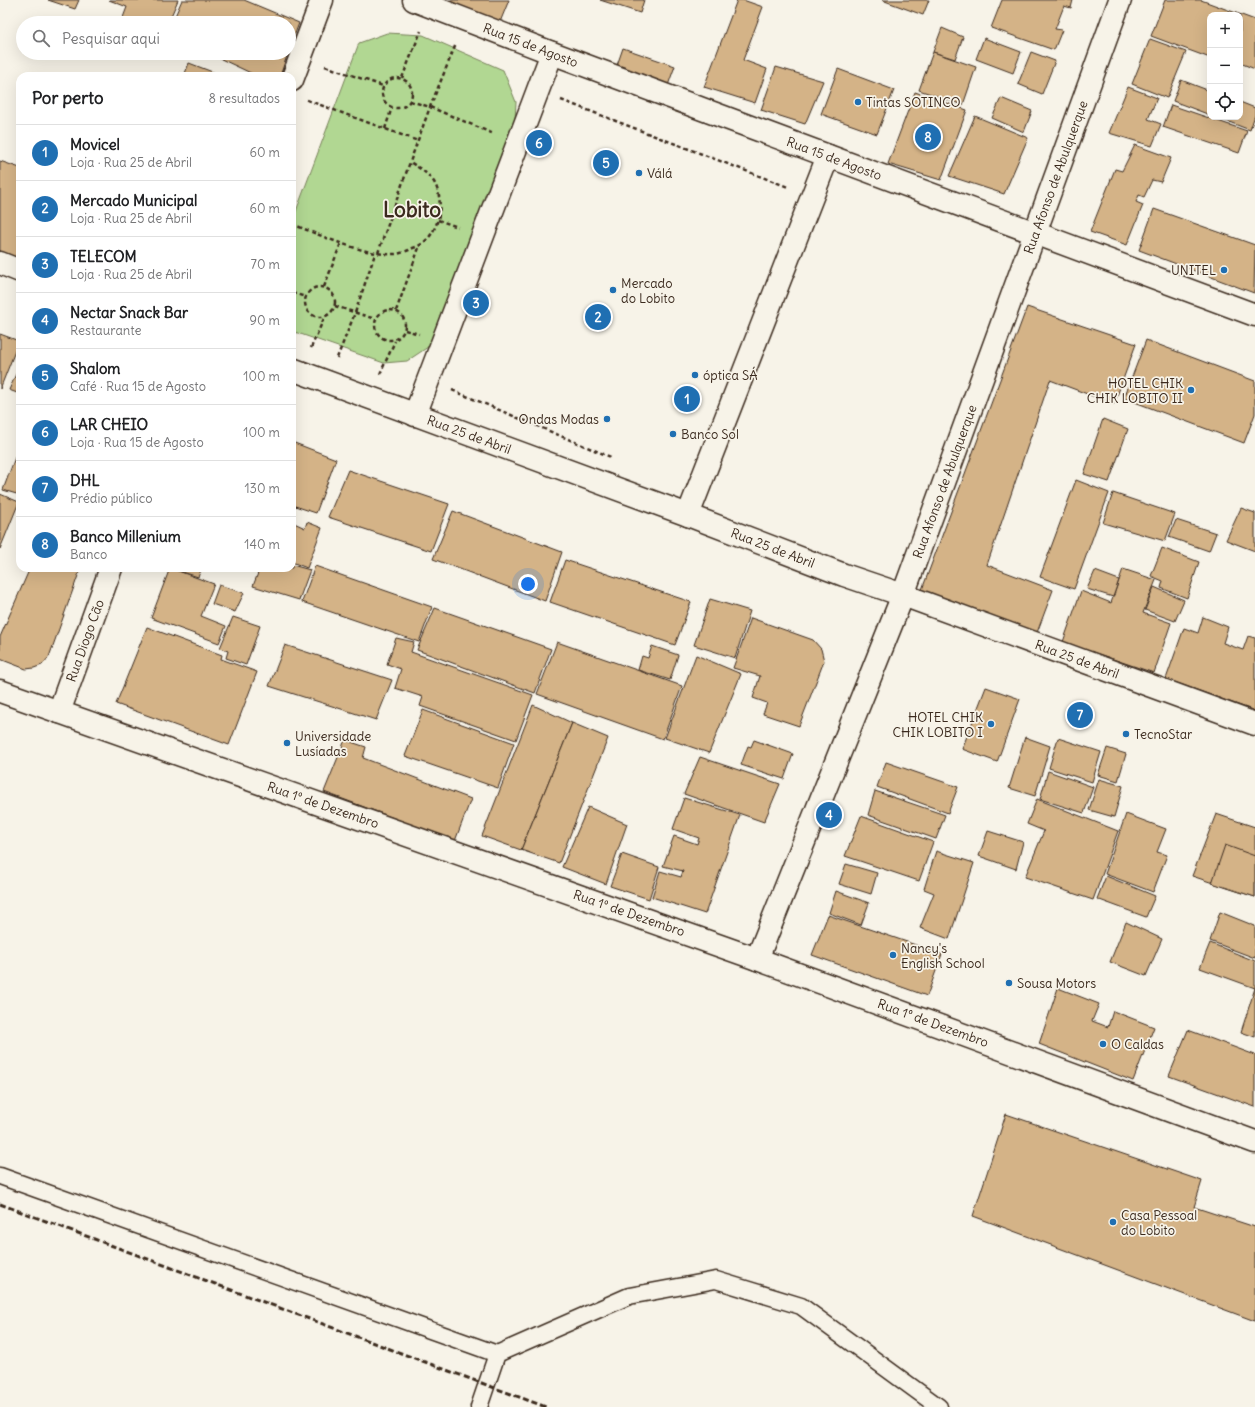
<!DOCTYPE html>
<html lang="pt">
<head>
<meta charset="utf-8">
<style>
  :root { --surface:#fff; --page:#f2f2f2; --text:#202124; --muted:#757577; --line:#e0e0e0; --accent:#1f6fb2 }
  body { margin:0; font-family:Delius,sans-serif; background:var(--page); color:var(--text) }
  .controls { position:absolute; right:12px; top:12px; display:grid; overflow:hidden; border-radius:8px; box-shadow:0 4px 16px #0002 }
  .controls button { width:36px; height:36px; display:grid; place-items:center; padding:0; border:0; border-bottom:1px solid var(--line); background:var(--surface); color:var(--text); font:20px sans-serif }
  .you { position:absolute; left:528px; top:584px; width:14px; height:14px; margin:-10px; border:3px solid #fff; border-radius:50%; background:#1a73e8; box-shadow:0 0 0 6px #1a73e833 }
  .badge { display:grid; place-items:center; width:26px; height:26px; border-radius:50%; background:var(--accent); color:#fff; font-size:13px; font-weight:700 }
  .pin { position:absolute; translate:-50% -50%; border:2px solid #fff; box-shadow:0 1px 4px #0006 }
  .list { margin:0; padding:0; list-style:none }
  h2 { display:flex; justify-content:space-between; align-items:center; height:52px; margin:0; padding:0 16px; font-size:17px }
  h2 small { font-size:13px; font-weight:400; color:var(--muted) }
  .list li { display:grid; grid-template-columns:26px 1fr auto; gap:12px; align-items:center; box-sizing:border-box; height:56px; padding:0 16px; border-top:1px solid var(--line) }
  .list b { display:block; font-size:15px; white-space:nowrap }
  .list p { margin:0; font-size:13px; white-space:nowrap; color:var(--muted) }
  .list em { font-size:13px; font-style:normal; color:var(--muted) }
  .icon { flex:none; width:22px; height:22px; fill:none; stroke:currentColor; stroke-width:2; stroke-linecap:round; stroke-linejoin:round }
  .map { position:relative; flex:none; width:1255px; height:1407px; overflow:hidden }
  .search { position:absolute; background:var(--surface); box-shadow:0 4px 16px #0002; left:16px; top:16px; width:280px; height:44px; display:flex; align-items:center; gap:10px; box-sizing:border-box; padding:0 14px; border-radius:22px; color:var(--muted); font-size:15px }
  .panel { position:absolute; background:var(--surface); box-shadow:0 4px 16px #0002; left:16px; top:72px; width:280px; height:500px; border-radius:12px }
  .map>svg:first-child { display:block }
  .green { fill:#b1d792; stroke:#768058 }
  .building { fill:#d4b387; stroke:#3b2a1e }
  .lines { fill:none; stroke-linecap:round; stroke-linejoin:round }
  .service-casing { stroke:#3b2a1e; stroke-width:19 }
  .minor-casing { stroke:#3b2a1e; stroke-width:25 }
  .tertiary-casing { stroke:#3b2a1e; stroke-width:25 }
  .secondary-casing { stroke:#3b2a1e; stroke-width:25 }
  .path { stroke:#3b2a1e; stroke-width:2.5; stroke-dasharray:4 3; stroke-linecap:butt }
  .service { stroke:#f7f3e8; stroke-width:16 }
  .minor { stroke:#f7f3e8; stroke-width:22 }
  .tertiary { stroke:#f7f3e8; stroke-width:22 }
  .secondary { stroke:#f7f3e8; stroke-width:22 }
  .rail { stroke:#3b2a1e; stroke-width:3; stroke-dasharray:6 3; stroke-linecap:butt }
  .poi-dot { fill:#1f6fb2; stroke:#f7f3e8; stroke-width:1.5 }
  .labels { text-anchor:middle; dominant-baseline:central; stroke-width:3.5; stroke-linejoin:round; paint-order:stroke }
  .street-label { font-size:13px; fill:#3b2a1e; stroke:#f7f3e8 }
  .poi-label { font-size:13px; fill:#3b2a1e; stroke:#f7f3e8; text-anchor:start }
  .town-label { font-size:21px; font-weight:bold; fill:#3b2a1e; stroke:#f7f3e8 }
</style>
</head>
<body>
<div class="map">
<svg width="1255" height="1407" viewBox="0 0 1255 1407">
  <rect width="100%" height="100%" fill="#f7f3e8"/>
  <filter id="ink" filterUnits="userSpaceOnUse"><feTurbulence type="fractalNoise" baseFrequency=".025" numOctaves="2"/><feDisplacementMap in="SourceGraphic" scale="8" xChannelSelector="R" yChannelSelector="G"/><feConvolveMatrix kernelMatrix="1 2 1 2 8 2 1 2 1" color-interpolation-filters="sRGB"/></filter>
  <g filter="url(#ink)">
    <path class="green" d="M387 33 423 35 503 70 516 102 515 120 431 345 407 361 384 363 292 331V222L359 43Z"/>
    <g class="building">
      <path d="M48 0H79L75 9Z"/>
      <path d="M109 0H178L168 23H121L127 7Z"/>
      <path d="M182 0H244L299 23 289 50V23H172Z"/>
      <path d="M442 0H509L498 27Z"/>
      <path d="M600 0H644L640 13Z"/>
      <path d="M737 0H743L763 7 743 60 767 69 755 103 704 87Z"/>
      <path d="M882 0H929L923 15Z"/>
      <path d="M1002 0H1073L1071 8 1064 6 1055 29 1062 30 1054 50 991 28Z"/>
      <path d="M1165 0H1201L1255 20V69L1240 63V15H1210V58L1151 36Z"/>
      <path d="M942 28 963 37 955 59 933 52Z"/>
      <path d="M984 38 1021 52 1013 73 976 59Z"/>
      <path d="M1150 39 1186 52 1167 98 1132 84Z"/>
      <path d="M623 48 675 66 667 88 615 71Z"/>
      <path d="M933 52 976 67 963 105 919 90Z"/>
      <path d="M1031 52 1055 61 1042 94 1018 84Z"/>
      <path d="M222 53H288L280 76H258L255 75 219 58Z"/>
      <path d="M189 63 223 76H184Z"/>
      <path d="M776 67 823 81 805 124 761 110Z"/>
      <path d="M838 69 894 90 877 134 821 114Z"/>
      <path d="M1181 80 1210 91V115L1173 101Z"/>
      <path d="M1128 87 1157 98 1148 119 1161 124 1152 146 1109 133Z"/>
      <path d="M915 92 967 110 941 180 888 164Z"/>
      <path d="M1001 98 1032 111 1024 132 992 118Z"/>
      <path d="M1240 102 1255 108V115L1250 130 1216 117H1240Z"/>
      <path d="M1171 105 1247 131 1239 153 1163 127Z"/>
      <path d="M975 116 1028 138 1004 194 949 176Z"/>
      <path d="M1135 145 1171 158 1161 182 1152 180 1144 197 1139 195 1136 202 1143 205 1127 245 1090 232 1115 169 1122 171Z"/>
      <path d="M0 161 20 168V259L0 251Z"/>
      <path d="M1154 209 1255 245 1254 293 1139 250Z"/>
      <path d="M1027 307 1136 344 1114 404 1050 380 987 565 1053 590 1035 638 920 595Z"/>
      <path d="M0 334 19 341 0 389Z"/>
      <path d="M1146 340 1255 381V414L1244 443 1124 398Z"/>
      <path d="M20 365V394L9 390Z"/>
      <path d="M1103 419 1128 429 1109 482 1084 474Z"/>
      <path d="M292 442 336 459 316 513 292 505Z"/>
      <path d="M20 444V495L3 490Z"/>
      <path d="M348 470 449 504 431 551 328 517Z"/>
      <path d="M1076 480 1109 493 1074 589 1040 577Z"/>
      <path d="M1113 493 1175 514 1165 541 1103 523Z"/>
      <path d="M0 494 19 502 0 549Z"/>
      <path d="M1241 508 1255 513V551L1226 540Z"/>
      <path d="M453 511 562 552 545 601 433 559Z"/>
      <path d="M1176 520 1216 533 1209 551 1169 537Z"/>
      <path d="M292 522 305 528 307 522 322 528 307 568 292 562Z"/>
      <path d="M1162 548 1199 562 1187 598 1161 588 1163 581 1151 576Z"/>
      <path d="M565 560 691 602 675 645 550 602Z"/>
      <path d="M292 565 310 570 299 600 253 586 260 568H292Z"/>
      <path d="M315 566 432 607 419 642 302 602Z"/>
      <path d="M30 568H74L80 570 49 657 42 665 34 668 26 669 0 659V637Z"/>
      <path d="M170 568 214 584 201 616 226 626 219 643 151 618Z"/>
      <path d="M170 568H202L198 577Z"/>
      <path d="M1123 569 1156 580 1143 613 1171 623 1154 673 1063 642 1081 591 1111 603Z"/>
      <path d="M1095 571 1119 580 1113 597 1087 589Z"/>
      <path d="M219 585 244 593 235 612 212 604Z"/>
      <path d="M1154 587 1184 600 1175 621 1145 610Z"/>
      <path d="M710 599 750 611 735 658 694 645Z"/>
      <path d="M435 608 551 649 535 693 417 650Z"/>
      <path d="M233 617 260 626 246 665 226 658 228 651 220 648Z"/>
      <path d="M1203 617 1228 627 1223 643 1243 650 1248 636 1255 638V711L1166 679 1184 628 1198 633Z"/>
      <path d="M751 618 813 640 821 649 824 661 799 726 763 714 767 703 753 698 760 676 733 668Z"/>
      <path d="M147 627 222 655 221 659 257 672 229 745 116 704Z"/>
      <path d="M396 638 414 642 411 652 533 695 516 740 420 706 423 697 395 688 401 669 387 664Z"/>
      <path d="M557 642 682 686 663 739 537 694Z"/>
      <path d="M285 645 392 680 376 720 269 686Z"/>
      <path d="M652 646 678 655 670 680 638 670 642 656 648 658Z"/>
      <path d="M696 655 741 674 709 753 665 738Z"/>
      <path d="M986 687 1020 699 997 762 962 749Z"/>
      <path d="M533 705 572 723 521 850 482 836Z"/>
      <path d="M423 710 514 743 498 788 405 756Z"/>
      <path d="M572 723 608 738 559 863 521 850Z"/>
      <path d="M1025 737 1050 746 1035 796 1009 788Z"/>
      <path d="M1058 738 1101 752 1092 782 1049 768Z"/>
      <path d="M345 740 366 747 363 758 471 799 455 841 324 792Z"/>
      <path d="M754 740 793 754 784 779 741 765 748 746 751 747Z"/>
      <path d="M1107 748 1126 754 1118 781 1098 775Z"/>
      <path d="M700 757 780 784 764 822 684 794Z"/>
      <path d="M886 762 958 787 948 813 877 787Z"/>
      <path d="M1048 771 1093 787 1084 813 1040 799Z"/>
      <path d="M1099 779 1123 786 1114 817 1089 810Z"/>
      <path d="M875 791 945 815 936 839 868 815Z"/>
      <path d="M684 798 740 815 705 914 652 897 660 871 681 877 683 871 663 866 674 836 697 844 699 838 673 829Z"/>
      <path d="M1037 799 1118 831 1093 900 1025 877 1044 831 1027 824Z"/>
      <path d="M588 807 627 824 606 884 562 867Z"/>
      <path d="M1126 814 1166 829 1157 852 1167 855 1153 892 1105 874Z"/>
      <path d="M1216 814 1255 827V897L1192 876Z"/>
      <path d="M861 816 933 842 919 881 845 856Z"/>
      <path d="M988 831 1023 842 1016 869 979 856Z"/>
      <path d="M1225 845 1255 856V897L1212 883Z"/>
      <path d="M936 851 974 863 949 939 920 928 934 893 924 889Z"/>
      <path d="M622 854 659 867 649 899 610 886Z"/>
      <path d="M846 864 877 873 871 894 839 884Z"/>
      <path d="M1106 876 1155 896 1146 917 1097 899Z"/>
      <path d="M836 891 869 903 861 925 829 913Z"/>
      <path d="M1220 912 1255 926V958L1210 941Z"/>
      <path d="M828 915 942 954 927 996 812 955Z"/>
      <path d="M1126 922 1162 939 1146 976 1110 962Z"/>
      <path d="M1210 943 1255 961V1037L1241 1032 1255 988 1200 968Z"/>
      <path d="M1058 988 1099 1004 1092 1021 1108 1027 1113 1011 1154 1027 1133 1081 1039 1044Z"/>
      <path d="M1188 1030 1255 1055V1107L1169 1076Z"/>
      <path d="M1006 1114 1202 1181 1194 1207 1255 1227V1321L973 1216Z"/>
    </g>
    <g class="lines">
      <g class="service-casing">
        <g id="service">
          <path d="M0 1176 497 1354"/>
          <path d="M479 1407 497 1354 629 1296 716 1280 801 1306 939 1407"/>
        </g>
      </g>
      <g class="minor-casing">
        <g id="minor">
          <path d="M292 80 322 0"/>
          <path d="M415 415 552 53"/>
          <path d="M688 515 828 156"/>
          <path id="s1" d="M59 712 111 568"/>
          <path id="s2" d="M757 959 903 595 1120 0"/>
        </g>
      </g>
      <g class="tertiary-casing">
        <g id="tertiary">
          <path d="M0 263 20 271"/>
          <path id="s3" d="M292 369 688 515 844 575 903 595 1255 724"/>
        </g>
      </g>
      <g class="secondary-casing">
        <g id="secondary">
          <path id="s4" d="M414 0 552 53 1255 315"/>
          <path d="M0 691 757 959 1255 1142"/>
        </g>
      </g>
      <g class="path">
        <path d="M325 66 383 86"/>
        <circle cx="397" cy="93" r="15"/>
        <path d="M402 78 421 31"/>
        <path d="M307 100 418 141"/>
        <path d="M561 100 788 187"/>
        <path d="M410 101 430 107 494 134"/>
        <path d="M385 129 392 107"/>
        <path d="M438 220 458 227"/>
        <path d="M292 224C320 235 365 256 394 254 399 254 404 252 409 250 412 248 417 247 420 245 440 233 445 201 434 182 428 173 419 168 410 162L430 107 456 44"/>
        <path d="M378 253 410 162"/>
        <path d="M324 287 341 243"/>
        <circle cx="320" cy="302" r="15"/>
        <path d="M292 293 306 297"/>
        <path d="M335 306 375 319"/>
        <circle cx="390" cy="325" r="15"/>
        <path d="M396 311 420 245"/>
        <path d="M405 330 419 334"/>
        <path d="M311 348 325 316"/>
        <path d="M337 358 355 313 375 254"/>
        <path d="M380 374 395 341"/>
        <path d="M452 390 613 458"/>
      </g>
      <use href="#service" class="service"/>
      <use href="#minor" class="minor"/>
      <use href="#tertiary" class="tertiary"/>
      <use href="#secondary" class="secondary"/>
      <path class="rail" d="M0 1204 546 1407"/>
    </g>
  </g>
  <g class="poi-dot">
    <circle cx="858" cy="102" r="4"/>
    <circle cx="639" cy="173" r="4"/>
    <circle cx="1224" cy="270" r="4"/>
    <circle cx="613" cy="290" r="4"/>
    <circle cx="695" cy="375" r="4"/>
    <circle cx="1191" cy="390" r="4"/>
    <circle cx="607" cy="419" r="4"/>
    <circle cx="673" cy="434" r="4"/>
    <circle cx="991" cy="724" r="4"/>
    <circle cx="1126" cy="734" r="4"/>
    <circle cx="287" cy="743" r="4"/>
    <circle cx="893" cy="955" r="4"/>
    <circle cx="1009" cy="983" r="4"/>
    <circle cx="1103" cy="1044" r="4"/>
    <circle cx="1113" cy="1222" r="4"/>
  </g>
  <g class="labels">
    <g class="street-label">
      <text stroke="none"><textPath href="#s4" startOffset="125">Rua 15 de Agosto</textPath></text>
      <text stroke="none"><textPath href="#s4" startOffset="449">Rua 15 de Agosto</textPath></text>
      <text stroke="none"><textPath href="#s2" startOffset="837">Rua Afonso de Abulquerque</textPath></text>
      <text stroke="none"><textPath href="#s3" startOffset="189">Rua 25 de Abril</textPath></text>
      <text stroke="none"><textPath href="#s2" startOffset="513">Rua Afonso de Abulquerque</textPath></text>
      <text stroke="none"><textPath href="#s3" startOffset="513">Rua 25 de Abril</textPath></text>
      <text stroke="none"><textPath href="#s1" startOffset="76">Rua Diogo Cão</textPath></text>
      <text stroke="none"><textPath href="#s3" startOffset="837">Rua 25 de Abril</textPath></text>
      <text transform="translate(323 805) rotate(19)">Rua 1º de Dezembro</text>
      <text transform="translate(629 913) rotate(19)">Rua 1º de Dezembro</text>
      <text transform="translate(933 1023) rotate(20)">Rua 1º de Dezembro</text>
    </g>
    <g class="poi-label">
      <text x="866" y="102">Tintas SOTINCO</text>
      <text x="647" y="173">Válá</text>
      <text x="1216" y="270" text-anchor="end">UNITEL</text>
      <text x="621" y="283">Mercado<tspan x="621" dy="15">do Lobito</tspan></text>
      <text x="703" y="375">óptica SÁ</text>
      <text x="1183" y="383" text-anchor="end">HOTEL CHIK<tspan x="1183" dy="15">CHIK LOBITO II</tspan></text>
      <text x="599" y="419" text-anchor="end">Ondas Modas</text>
      <text x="681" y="434">Banco Sol</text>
      <text x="983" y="717" text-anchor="end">HOTEL CHIK<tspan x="983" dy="15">CHIK LOBITO I</tspan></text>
      <text x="1134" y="734">TecnoStar</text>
      <text x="295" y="736">Universidade<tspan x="295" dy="15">Lusíadas</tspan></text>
      <text x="901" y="948">Nancy's<tspan x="901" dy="15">English School</tspan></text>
      <text x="1017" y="983">Sousa Motors</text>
      <text x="1111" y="1044">O Caldas</text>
      <text x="1121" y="1215">Casa Pessoal<tspan x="1121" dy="15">do Lobito</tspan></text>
    </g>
    <g class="town-label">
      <text x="412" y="209">Lobito</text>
    </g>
  </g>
</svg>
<div class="controls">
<button>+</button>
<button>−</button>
<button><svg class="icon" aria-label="locate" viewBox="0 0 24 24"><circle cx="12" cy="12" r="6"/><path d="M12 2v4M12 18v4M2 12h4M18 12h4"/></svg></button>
</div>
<div class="you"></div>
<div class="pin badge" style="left:687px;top:399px">1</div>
<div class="pin badge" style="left:598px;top:317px">2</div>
<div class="pin badge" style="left:476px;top:303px">3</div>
<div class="pin badge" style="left:829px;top:815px">4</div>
<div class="pin badge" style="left:606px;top:163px">5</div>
<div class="pin badge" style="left:539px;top:143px">6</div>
<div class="pin badge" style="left:1080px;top:715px">7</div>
<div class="pin badge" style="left:928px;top:137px">8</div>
<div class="search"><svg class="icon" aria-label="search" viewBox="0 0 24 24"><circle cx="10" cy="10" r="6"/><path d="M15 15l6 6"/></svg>Pesquisar aqui</div>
<section class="panel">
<h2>Por perto<small>8 resultados</small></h2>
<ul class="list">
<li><span class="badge">1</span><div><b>Movicel</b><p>Loja · Rua 25 de Abril</p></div><em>60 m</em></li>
<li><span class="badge">2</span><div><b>Mercado Municipal</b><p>Loja · Rua 25 de Abril</p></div><em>60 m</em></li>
<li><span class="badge">3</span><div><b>TELECOM</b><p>Loja · Rua 25 de Abril</p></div><em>70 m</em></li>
<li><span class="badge">4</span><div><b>Nectar Snack Bar</b><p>Restaurante</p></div><em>90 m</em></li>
<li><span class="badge">5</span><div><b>Shalom</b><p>Café · Rua 15 de Agosto</p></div><em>100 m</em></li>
<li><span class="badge">6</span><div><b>LAR CHEIO</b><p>Loja · Rua 15 de Agosto</p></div><em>100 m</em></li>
<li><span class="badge">7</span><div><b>DHL</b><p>Prédio público</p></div><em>130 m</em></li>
<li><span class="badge">8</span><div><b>Banco Millenium</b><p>Banco</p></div><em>140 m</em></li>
</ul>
</section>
</div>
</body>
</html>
